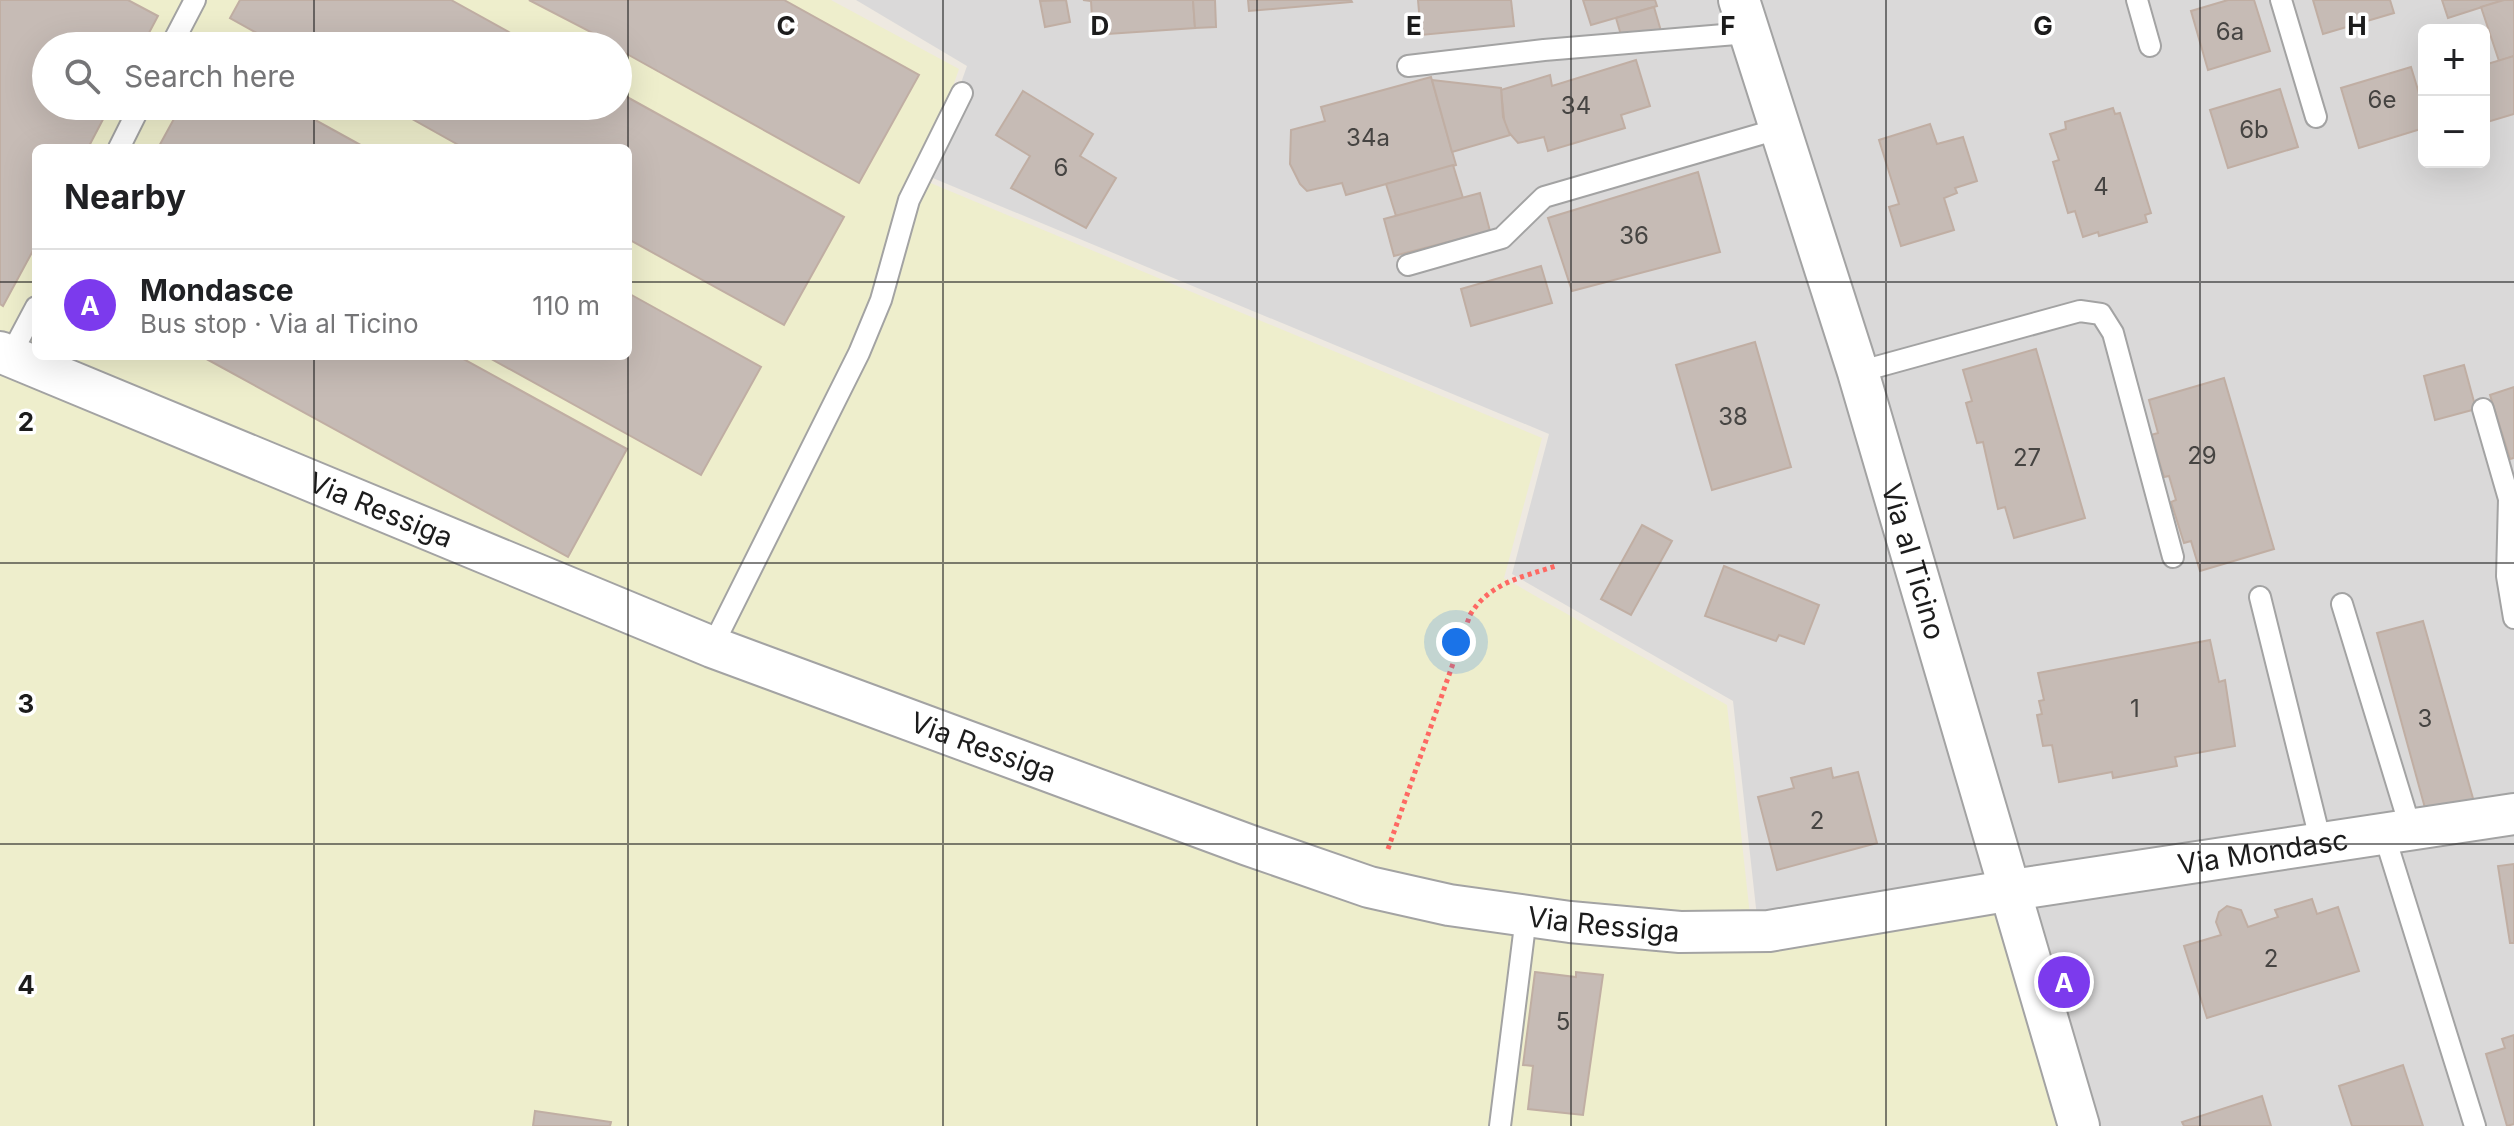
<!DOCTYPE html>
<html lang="en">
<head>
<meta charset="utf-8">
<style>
  :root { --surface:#fff; --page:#f2f2f2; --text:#202124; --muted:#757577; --line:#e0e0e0; --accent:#7c3aed }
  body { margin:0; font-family:Inter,sans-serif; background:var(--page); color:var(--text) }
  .controls { position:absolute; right:24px; top:24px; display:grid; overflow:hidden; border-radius:12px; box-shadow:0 8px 32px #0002 }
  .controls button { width:72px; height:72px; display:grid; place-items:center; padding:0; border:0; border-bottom:2px solid var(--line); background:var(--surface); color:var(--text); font:40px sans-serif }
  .you { position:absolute; left:1456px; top:642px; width:28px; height:28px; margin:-20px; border:6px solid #fff; border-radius:50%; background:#1a73e8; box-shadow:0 0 0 12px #1a73e833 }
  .badge { display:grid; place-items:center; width:52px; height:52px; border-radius:50%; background:var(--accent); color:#fff; font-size:26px; font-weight:700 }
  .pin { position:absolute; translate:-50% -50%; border:4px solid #fff; box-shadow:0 2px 8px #0006 }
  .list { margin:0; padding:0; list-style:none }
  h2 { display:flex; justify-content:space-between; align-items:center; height:104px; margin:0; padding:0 32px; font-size:34px }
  h2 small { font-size:26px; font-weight:400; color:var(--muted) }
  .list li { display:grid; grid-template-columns:52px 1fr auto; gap:24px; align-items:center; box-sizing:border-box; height:112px; padding:0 32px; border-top:2px solid var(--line) }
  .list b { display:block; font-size:30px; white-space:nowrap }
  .list p { margin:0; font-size:26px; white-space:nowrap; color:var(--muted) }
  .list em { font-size:26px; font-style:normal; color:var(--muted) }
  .icon { flex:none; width:44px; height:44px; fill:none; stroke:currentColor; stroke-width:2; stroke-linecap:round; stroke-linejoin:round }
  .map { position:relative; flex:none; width:2514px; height:1126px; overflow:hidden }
  .search { position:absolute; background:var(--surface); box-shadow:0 8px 32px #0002; left:32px; top:32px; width:600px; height:88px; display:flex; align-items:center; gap:20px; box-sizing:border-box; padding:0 28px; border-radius:44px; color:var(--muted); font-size:30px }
  .panel { position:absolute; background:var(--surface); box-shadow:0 8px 32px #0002; left:32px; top:144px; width:600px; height:216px; border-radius:12px }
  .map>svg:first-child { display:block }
  .residential { fill:#dad9d9; fill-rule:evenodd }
  .farmland { fill:#eec; fill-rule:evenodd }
  .building { fill:#c6bbb5; stroke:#c0aea3; stroke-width:2 }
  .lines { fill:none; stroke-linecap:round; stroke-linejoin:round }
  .service-casing { stroke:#a3a3a3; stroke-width:24 }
  .minor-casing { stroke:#a3a3a3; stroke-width:44 }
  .path { stroke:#fe6862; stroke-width:5; stroke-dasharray:4 4; stroke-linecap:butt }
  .service { stroke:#fff; stroke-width:20 }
  .minor { stroke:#fff; stroke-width:40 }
  .grid { fill:none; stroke:#1c1c1c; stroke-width:2; stroke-opacity:0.55 }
  .labels { text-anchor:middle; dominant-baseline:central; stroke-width:7; stroke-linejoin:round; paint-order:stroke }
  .number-label { font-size:24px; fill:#464442 }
  .street-label { font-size:28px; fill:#1c1c1c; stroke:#fff }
  .grid-label { font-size:26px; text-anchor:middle; font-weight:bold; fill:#1c1c1c; stroke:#fff; stroke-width:7; stroke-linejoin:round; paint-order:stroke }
</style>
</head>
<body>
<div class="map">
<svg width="2514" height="1126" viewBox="0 0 2514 1126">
  <rect width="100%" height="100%" fill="#eee9e1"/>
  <path class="residential" d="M856 0H2514V1126H2086L1759 935 1733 701 1512 574 1549 434 928 176 967 66ZM2424 30H2484V162H2424Z"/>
  <path class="farmland" d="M0 0H831L959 69 921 179 1542 438 1504 578 1727 705 1753 943 2010 894 2079 1126H0ZM46 46H618V106H46ZM36 148H628V356H36Z"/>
  <g class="building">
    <path d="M0 0H128L158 16 142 46H46V106H110L88 148H36V245L3 306 0 304Z"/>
    <path d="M240 0H451L534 46H280L230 18Z"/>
    <path d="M529 0H784L919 75 859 183 618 49V46Z"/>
    <path d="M1066 0 1070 22 1045 27 1040 1Z"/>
    <path d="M1083 0H1193L1195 28 1093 35 1091 1Z"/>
    <path d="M1193 0H1215L1216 27 1195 28Z"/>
    <path d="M1248 0H1351L1352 2 1249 11Z"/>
    <path d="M1418 0H1511L1514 26 1421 35Z"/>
    <path d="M1583 0H1655L1657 6 1591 25Z"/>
    <path d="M2228 0H2254L2270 51 2208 70 2191 11Z"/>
    <path d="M2313 0H2390L2394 13 2323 34Z"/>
    <path d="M2442 0H2504L2448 18Z"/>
    <path d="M2504 0H2514V56L2499 61 2481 7Z"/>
    <path d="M1654 7 1661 31 1621 35 1616 18Z"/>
    <path d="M2514 56V114L2484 123V65Z"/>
    <path d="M1636 60 1650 106 1621 115 1625 128 1548 151 1544 137 1518 143 1505 128 1501 90 1550 75 1552 86Z"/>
    <path d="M2411 67 2424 110V128L2359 148 2341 88Z"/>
    <path d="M1431 77 1456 165 1346 195 1342 183 1307 191 1300 184 1290 164 1291 130 1325 121 1321 107Z"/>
    <path d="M1432 80 1501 88 1503 117 1510 135 1452 152Z"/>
    <path d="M2280 89 2298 147 2228 168 2210 110Z"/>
    <path d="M1023 91 1093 134 1080 156 1116 178 1086 228 1011 188 1030 156 996 135Z"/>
    <path d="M618 92 844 217 784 325 628 239V148H464L389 106H618Z"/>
    <path d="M181 106H290L366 148H158Z"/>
    <path d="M2113 108 2115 114 2120 113 2151 213 2145 215 2147 222 2099 236 2098 232 2083 237 2075 211 2068 213 2053 162 2059 160 2050 134 2066 129 2065 122Z"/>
    <path d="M1930 124 1937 144 1963 137 1977 181 1955 188 1957 193 1944 198 1954 230 1901 246 1889 207 1899 204 1879 140Z"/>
    <path d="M1453 165 1463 198 1396 216 1386 184Z"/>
    <path d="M1698 172 1720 252 1572 291 1548 218Z"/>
    <path d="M1480 193 1490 231 1394 256 1384 219Z"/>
    <path d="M1541 266 1552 303 1471 326 1461 289Z"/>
    <path d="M628 293 761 367 701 475 486 356H628Z"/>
    <path d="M1755 342 1791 467 1712 490 1676 365Z"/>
    <path d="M2036 349 2085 518 2014 538 2005 507 1998 509 1983 442 1977 443 1966 403 1972 401 1963 370Z"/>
    <path d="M201 356H458L627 449 568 557Z"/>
    <path d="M2464 365 2476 409 2435 420 2424 376Z"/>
    <path d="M2224 378 2274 549 2200 571 2191 541 2184 543 2171 502 2176 500 2169 476 2164 477 2151 435 2158 433 2149 400Z"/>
    <path d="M2514 387V458L2510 459 2490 395Z"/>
    <path d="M1642 525 1672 541 1631 615 1601 599Z"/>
    <path d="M1724 566 1819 605 1804 644 1779 635 1776 641 1705 616Z"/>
    <path d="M2423 621 2474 802 2425 808 2377 633Z"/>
    <path d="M2210 640 2219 682 2225 680 2235 746 2175 757 2177 766 2113 778 2112 772 2059 782 2052 745 2043 746 2037 715 2042 714 2039 701 2044 700 2038 673Z"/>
    <path d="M1831 768 1833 778 1858 772 1877 843 1777 870 1758 797 1794 788 1791 778Z"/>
    <path d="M2514 864V943H2510L2498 866Z"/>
    <path d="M2312 899 2317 914 2338 907 2359 971 2207 1018 2184 946 2221 935 2216 922 2219 912 2227 906 2241 910 2248 927 2278 917 2275 910Z"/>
    <path d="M1535 972 1576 977V972L1603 975 1583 1115 1528 1109 1533 1066 1523 1065Z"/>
    <path d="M2514 1035V1124L2507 1126 2486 1054 2505 1048 2502 1039Z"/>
    <path d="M2403 1065 2423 1126H2352L2339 1086Z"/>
    <path d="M2262 1096 2271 1126H2184L2182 1122Z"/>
    <path d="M535 1111 611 1122 610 1126H533Z"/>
  </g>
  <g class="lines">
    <g class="service-casing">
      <g id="service">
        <path d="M2137 0 2150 46"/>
        <path d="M2281 0 2316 117"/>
        <path d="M171 46 195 0"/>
        <path d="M1408 66 1544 50 1748 33"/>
        <path d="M119 148 140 106"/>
        <path d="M1408 265 1502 238 1544 197 1778 129"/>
        <path d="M10 356 36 307"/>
        <path d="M1858 372 2080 311 2101 314 2113 333 2173 557"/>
        <path d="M2483 409 2509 499 2507 576 2514 618"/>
        <path d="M2260 597 2321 843"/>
        <path d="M2342 604 2411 830"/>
        <path d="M712 647 859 353 881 300 909 200 962 93"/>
        <path d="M2384 834 2475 1126"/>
        <path d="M1500 1126 1526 917"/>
      </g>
    </g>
    <g class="minor-casing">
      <g id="minor">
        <path id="s1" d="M1739 0 1858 372 2079 1126"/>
        <path id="s2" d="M0 352 712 647 1248 845 1369 887 1449 905 1570 922 1680 932 1769 931 2012 890 2514 814"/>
      </g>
    </g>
    <path class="path" d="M1388 849 1470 615C1489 583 1522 577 1556 566"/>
    <use href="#service" class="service"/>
    <use href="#minor" class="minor"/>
  </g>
  <path class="grid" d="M314 0V46M628 0V1126M943 0V1126M1257 0V1126M1571 0V1126M1886 0V1126M2200 0V1126M314 106V148M0 282H36M628 282H2514M314 356V1126M0 563H2514M0 844H2514"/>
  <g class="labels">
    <g class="number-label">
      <text x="2230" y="31">6a</text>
      <text x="2382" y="99">6e</text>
      <text x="1576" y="105">34</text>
      <text x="2254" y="129">6b</text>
      <text x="1368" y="137">34a</text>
      <text x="1061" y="167">6</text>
      <text x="2101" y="186">4</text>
      <text x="1634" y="235">36</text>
      <text x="1733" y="416">38</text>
      <text x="2202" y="455">29</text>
      <text x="2027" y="457">27</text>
      <text x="2135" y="708">1</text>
      <text x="2425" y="718">3</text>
      <text x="1817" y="820">2</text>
      <text x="2271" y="958">2</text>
      <text x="1563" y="1021">5</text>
    </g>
    <g class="street-label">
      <text stroke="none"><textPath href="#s2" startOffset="412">Via Ressiga</textPath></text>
      <text stroke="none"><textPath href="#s1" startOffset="588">Via al Ticino</textPath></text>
      <text stroke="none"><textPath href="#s2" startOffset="1060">Via Ressiga</textPath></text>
      <text stroke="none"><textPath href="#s2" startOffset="2374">Via Mondasc</textPath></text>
      <text stroke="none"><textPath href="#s2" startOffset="1708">Via Ressiga</textPath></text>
    </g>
  </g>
  <g class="grid-label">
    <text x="786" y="35">C</text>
    <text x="1100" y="35">D</text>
    <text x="1414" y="35">E</text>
    <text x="1728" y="35">F</text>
    <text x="2043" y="35">G</text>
    <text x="2357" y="35">H</text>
    <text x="26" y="431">2</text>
    <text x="26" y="713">3</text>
    <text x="26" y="994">4</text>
  </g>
</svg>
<div class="controls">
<button>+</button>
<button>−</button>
</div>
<div class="you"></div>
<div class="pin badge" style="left:2064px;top:982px">A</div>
<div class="search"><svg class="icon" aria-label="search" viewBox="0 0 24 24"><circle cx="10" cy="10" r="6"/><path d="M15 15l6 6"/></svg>Search here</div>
<section class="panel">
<h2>Nearby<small></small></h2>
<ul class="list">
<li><span class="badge">A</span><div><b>Mondasce</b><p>Bus stop · Via al Ticino</p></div><em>110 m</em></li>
</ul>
</section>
</div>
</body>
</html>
